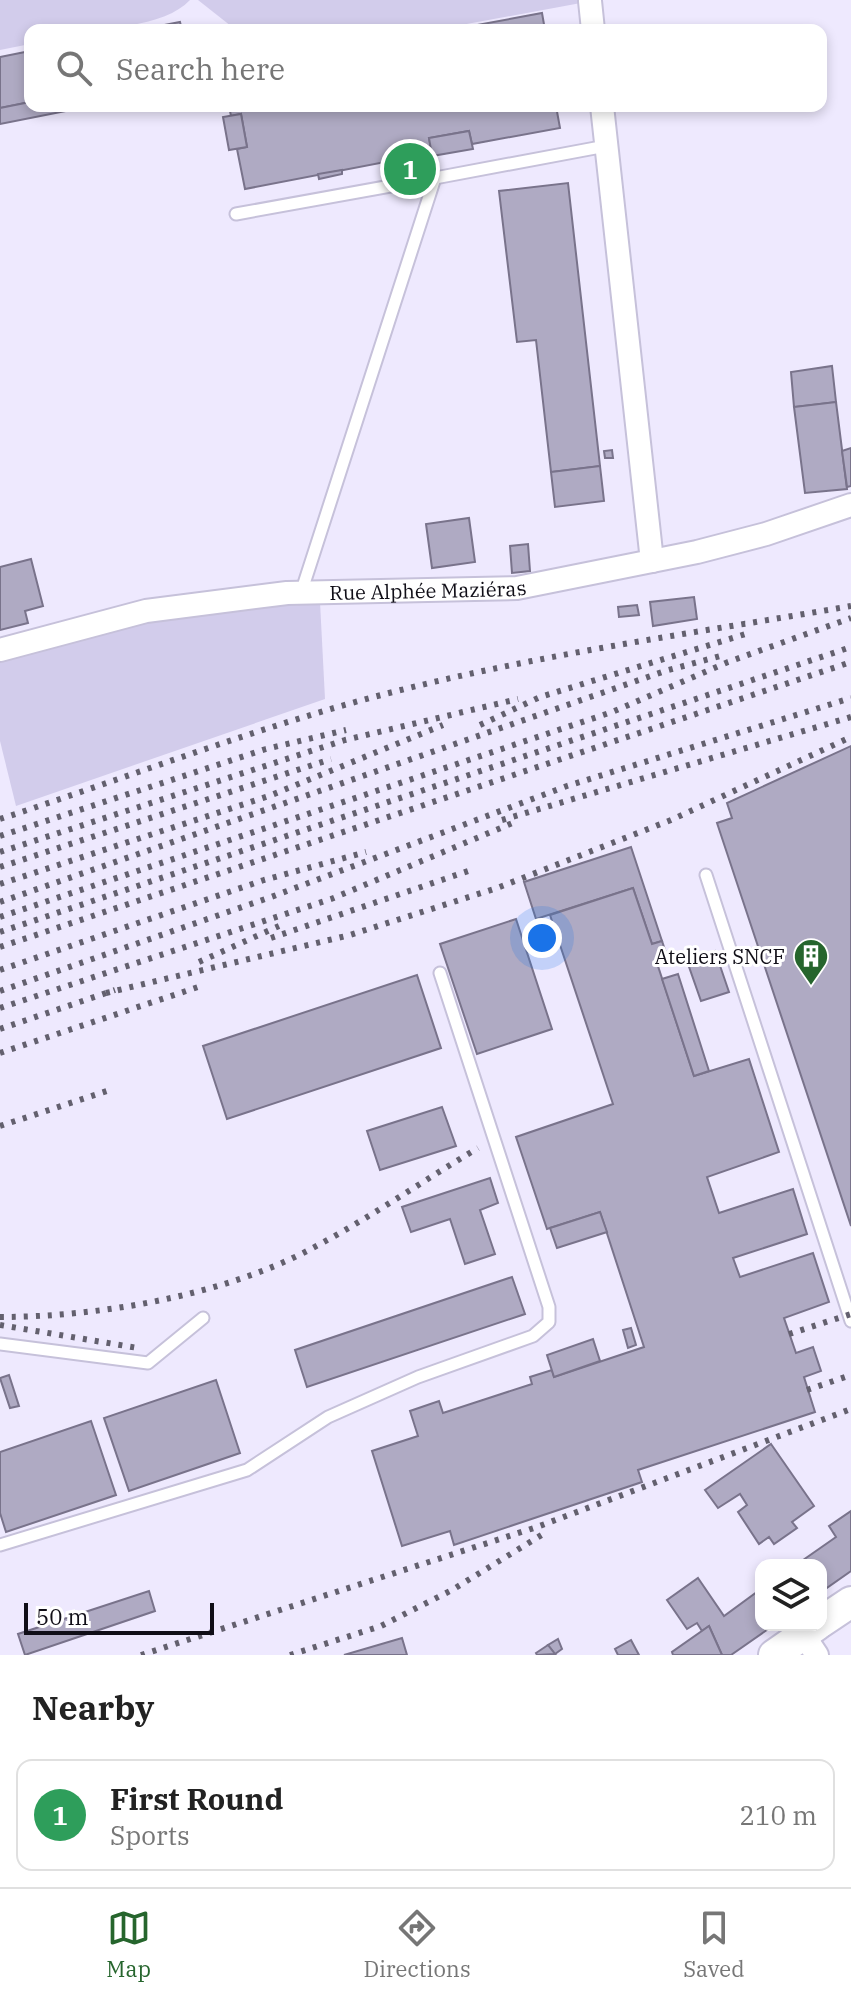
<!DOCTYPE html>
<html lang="en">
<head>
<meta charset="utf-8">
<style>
  :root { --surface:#fff; --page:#f6f6f6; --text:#222; --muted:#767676; --line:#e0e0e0; --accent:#26652d }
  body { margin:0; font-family:"IBM Plex Serif",serif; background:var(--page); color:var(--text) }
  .controls { position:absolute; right:24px; bottom:24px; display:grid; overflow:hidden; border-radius:16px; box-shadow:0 4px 12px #0003 }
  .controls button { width:72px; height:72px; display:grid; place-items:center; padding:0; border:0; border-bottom:2px solid var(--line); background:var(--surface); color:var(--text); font:40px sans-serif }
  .scale { position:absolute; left:24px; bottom:20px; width:190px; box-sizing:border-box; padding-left:8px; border:4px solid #100e17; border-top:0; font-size:22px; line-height:28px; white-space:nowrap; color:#100e17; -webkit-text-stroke:6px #fff; paint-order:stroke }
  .you { position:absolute; left:542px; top:938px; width:28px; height:28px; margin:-20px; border:6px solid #fff; border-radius:50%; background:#1a73e8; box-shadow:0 0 0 12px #1a73e833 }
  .badge { display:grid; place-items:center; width:52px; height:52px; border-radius:50%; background:var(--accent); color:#fff; font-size:26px; font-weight:700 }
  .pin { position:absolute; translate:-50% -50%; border:4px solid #fff; box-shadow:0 2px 8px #0006 }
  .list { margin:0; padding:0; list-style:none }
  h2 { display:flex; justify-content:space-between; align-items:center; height:104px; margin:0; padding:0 32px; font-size:34px }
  h2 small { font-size:26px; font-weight:400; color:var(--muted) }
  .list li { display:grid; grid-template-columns:52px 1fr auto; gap:24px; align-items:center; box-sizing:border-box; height:112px; margin:0 16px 16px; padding:0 16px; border:2px solid var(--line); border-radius:16px }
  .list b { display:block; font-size:30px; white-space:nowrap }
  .list p { margin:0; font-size:26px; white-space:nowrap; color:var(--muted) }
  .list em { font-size:26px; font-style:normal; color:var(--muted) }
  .icon { flex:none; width:44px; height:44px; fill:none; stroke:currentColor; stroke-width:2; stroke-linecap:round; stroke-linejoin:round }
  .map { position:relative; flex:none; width:851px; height:1655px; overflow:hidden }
  .search { position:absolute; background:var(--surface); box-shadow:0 4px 12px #0003; left:24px; right:24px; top:24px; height:88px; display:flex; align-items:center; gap:20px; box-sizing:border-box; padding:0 28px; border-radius:16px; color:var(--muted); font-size:30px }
  .sheet { height:232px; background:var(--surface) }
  nav { display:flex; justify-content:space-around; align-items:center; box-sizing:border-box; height:112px; border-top:2px solid var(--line); background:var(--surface); font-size:22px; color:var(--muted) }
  nav a { display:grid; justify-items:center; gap:4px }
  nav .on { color:var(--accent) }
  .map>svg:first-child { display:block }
  .green { fill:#d2cceb }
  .building { fill:#afaac3; stroke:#79738b; stroke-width:2 }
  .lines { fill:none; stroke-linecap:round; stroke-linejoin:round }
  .service-casing { stroke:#c6c1da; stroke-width:15 }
  .minor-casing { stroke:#c6c1da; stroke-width:26 }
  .secondary-casing { stroke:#c6c1da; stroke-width:34 }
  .service { stroke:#fff; stroke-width:11 }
  .minor { stroke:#fff; stroke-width:22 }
  .secondary { stroke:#fff; stroke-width:30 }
  .rail { stroke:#63606e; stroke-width:6; stroke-dasharray:4 8; stroke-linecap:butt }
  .labels { text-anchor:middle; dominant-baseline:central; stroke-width:6; stroke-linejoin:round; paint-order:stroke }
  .street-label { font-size:20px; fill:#100e17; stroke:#fff }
  .poi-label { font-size:20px; fill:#100e17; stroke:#fff; text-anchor:end }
</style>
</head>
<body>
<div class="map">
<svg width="851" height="1655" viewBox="0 0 851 1655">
  <rect width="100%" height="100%" fill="#eee9fe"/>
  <g class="green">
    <path d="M0 0H190C159 33 75 30 30 30V44L0 50Z"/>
    <path d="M198 0H597L434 30H236Z"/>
    <path d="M289 602H320L325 699 16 806 0 741V659L147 620Z"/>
  </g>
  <g class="building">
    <path d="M542 13 545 30H450Z"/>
    <path d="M180 22 182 30H139Z"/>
    <path d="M30 51V102L0 108V57Z"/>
    <path d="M30 102V106H91L0 124V108Z"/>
    <path d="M229 106H556L560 128 472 144 469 131 429 138 432 153 245 189 237 149 247 147 241 114 231 116Z"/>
    <path d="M241 114 247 147 229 150 223 117Z"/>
    <path d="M469 131 473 149 432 156 429 138Z"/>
    <path d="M342 170V174L319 179 318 174Z"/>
    <path d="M568 183 600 466 551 472 536 340 517 342 499 191Z"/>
    <path d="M832 366 836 402 794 407 791 372Z"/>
    <path d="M836 402 847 489 805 493 794 407Z"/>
    <path d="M851 448V486L847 487 842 451Z"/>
    <path d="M612 450 613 458H605L604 451Z"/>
    <path d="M600 466 604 501 555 507 551 472Z"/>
    <path d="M469 518 475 562 432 568 426 524Z"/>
    <path d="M528 544 530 571 512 573 510 546Z"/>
    <path d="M31 559 43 606 25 611 28 623 0 630V567Z"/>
    <path d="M694 597 697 619 653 626 650 602Z"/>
    <path d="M637 605 639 615 619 617 618 607Z"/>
    <path d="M851 746V1226L717 823 732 818 727 803Z"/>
    <path d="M631 847 662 941 652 944 633 888 536 919 524 882Z"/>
    <path d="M633 888 652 944 662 941 668 959 657 963 694 1076 749 1059 779 1152 707 1177 719 1213 793 1189 807 1234 733 1258 740 1277 813 1253 829 1302 784 1318 796 1353 813 1347 821 1371 804 1377 815 1412 638 1470 642 1482 454 1545 450 1531 402 1546 372 1451 418 1436 410 1411 439 1401 443 1413 532 1384 530 1377 552 1370 554 1377 644 1347 600 1212 547 1229 516 1137 613 1104 550 915Z"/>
    <path d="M516 919 552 1029 477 1054 440 944Z"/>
    <path d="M715 951 729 992 701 1001 687 961Z"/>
    <path d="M678 974 709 1071 694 1076 662 979Z"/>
    <path d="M417 975 441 1048 227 1119 203 1046Z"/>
    <path d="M442 1107 456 1146 380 1170 367 1131Z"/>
    <path d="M490 1178 498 1203 480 1210 495 1254 465 1264 450 1219 411 1232 402 1207Z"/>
    <path d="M600 1212 607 1232 557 1248 550 1228Z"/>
    <path d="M512 1277 525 1314 307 1387 295 1350Z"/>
    <path d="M631 1328 636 1345 628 1348 623 1330Z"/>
    <path d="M593 1339 600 1361 554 1377 547 1355Z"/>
    <path d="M9 1375 19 1406 10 1408 0 1378Z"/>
    <path d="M216 1380 240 1453 129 1491 104 1418Z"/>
    <path d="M91 1421 116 1495 6 1532 0 1513V1452Z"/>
    <path d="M771 1444 814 1506 792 1522 797 1528 774 1544 769 1537 759 1544 738 1512 747 1505 740 1494 718 1508 705 1490Z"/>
    <path d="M851 1511V1571L821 1592V1565H796L836 1537 829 1526Z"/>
    <path d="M698 1578 724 1616 761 1589V1625H774L731 1655H722L709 1626 702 1631 697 1623 687 1629 667 1600Z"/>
    <path d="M149 1591 155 1611 25 1655 18 1634Z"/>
    <path d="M709 1626 722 1655H673L672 1652Z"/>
    <path d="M402 1638 407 1655H344Z"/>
    <path d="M558 1639 562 1649 555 1654 548 1645Z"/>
    <path d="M631 1640 639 1655H618L615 1649Z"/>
    <path d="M548 1645 555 1654 537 1655 536 1653Z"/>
  </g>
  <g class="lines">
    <g class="service-casing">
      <g id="service">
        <path d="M435 178 606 146"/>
        <path d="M236 214 435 178 301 593"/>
        <path d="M706 875 851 1321"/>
        <path d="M0 1344 148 1363 203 1318"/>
        <path d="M0 1545 247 1470 328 1417 418 1377 533 1336 549 1322V1307L440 973"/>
      </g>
    </g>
    <g class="minor-casing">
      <g id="minor">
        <path d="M590 1 593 30"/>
        <path d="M602 106 652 561"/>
        <path id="s1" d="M0 650 146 611 287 593 517 588 697 552 766 534 851 505"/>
        <path d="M803 1634 817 1655"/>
      </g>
    </g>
    <g class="secondary-casing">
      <g id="secondary">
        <path d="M821 1622 851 1602"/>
        <path d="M774 1655 817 1625"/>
      </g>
    </g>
    <use href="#service" class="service"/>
    <use href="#minor" class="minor"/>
    <use href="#secondary" class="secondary"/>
    <g class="rail">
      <path d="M480 725 540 697 752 632"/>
      <path d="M0 819C111 783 221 741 334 708 503 659 678 636 851 606"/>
      <path d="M502 820 851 717"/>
      <path d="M0 836 266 749 346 730"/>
      <path d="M0 852 345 740 518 699"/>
      <path d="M0 867 331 759"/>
      <path d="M0 884 269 796 443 725"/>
      <path d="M0 902 665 671 724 655"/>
      <path d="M0 917 612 712 728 662 851 618"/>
      <path d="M0 932 851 647"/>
      <path d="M271 938 471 870"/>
      <path d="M0 947 851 662"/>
      <path d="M199 962 279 926"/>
      <path d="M0 970 264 880 366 852"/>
      <path d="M0 991 271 897 567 786 851 698"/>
      <path d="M106 993 350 935 497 888 671 820 851 737"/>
      <path d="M0 1008 331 899 515 822"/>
      <path d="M0 1029 115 990"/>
      <path d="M0 1053 204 985"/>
      <path d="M0 1126 113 1089"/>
      <path d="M0 1317C97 1317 220 1296 307 1251 365 1221 421 1182 478 1148"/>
      <path d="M0 1325 138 1348"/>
      <path d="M789 1334 851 1314"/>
      <path d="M807 1390 851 1375"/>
      <path d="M141 1655 537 1527 851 1409"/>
      <path d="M290 1655 381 1626 452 1590 548 1531"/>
    </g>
  </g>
  <defs>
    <g id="building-pin" transform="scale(1.8)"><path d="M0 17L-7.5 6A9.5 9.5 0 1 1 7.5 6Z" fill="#26652d" stroke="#fff"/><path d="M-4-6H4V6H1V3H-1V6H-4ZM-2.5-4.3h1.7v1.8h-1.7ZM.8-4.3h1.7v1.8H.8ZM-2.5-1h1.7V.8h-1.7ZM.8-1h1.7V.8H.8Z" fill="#fff"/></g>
  </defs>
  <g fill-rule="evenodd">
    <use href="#building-pin" x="811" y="956"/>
  </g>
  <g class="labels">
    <g class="street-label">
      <text stroke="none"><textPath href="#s1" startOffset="434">Rue Alphée Maziéras</textPath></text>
    </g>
    <g class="poi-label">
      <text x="785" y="956">Ateliers SNCF</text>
    </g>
  </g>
</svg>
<div class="controls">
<button><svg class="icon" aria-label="layers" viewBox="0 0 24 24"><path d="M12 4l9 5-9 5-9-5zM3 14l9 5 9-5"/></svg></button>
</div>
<div class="scale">50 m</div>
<div class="you"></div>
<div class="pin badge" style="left:410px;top:169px;background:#2e9e5b">1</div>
<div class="search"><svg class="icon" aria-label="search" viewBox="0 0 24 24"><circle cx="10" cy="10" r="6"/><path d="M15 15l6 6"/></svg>Search here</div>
</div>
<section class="sheet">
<h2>Nearby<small></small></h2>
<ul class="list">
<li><span class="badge" style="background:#2e9e5b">1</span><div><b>First Round</b><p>Sports</p></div><em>210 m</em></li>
</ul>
</section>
<nav>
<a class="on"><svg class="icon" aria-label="map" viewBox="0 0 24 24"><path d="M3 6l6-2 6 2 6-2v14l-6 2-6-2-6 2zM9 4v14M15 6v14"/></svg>Map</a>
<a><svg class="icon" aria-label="directions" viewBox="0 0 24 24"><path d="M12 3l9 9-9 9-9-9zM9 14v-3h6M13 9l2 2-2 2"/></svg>Directions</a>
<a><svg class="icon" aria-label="saved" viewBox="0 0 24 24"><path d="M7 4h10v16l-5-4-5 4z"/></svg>Saved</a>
</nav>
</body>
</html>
